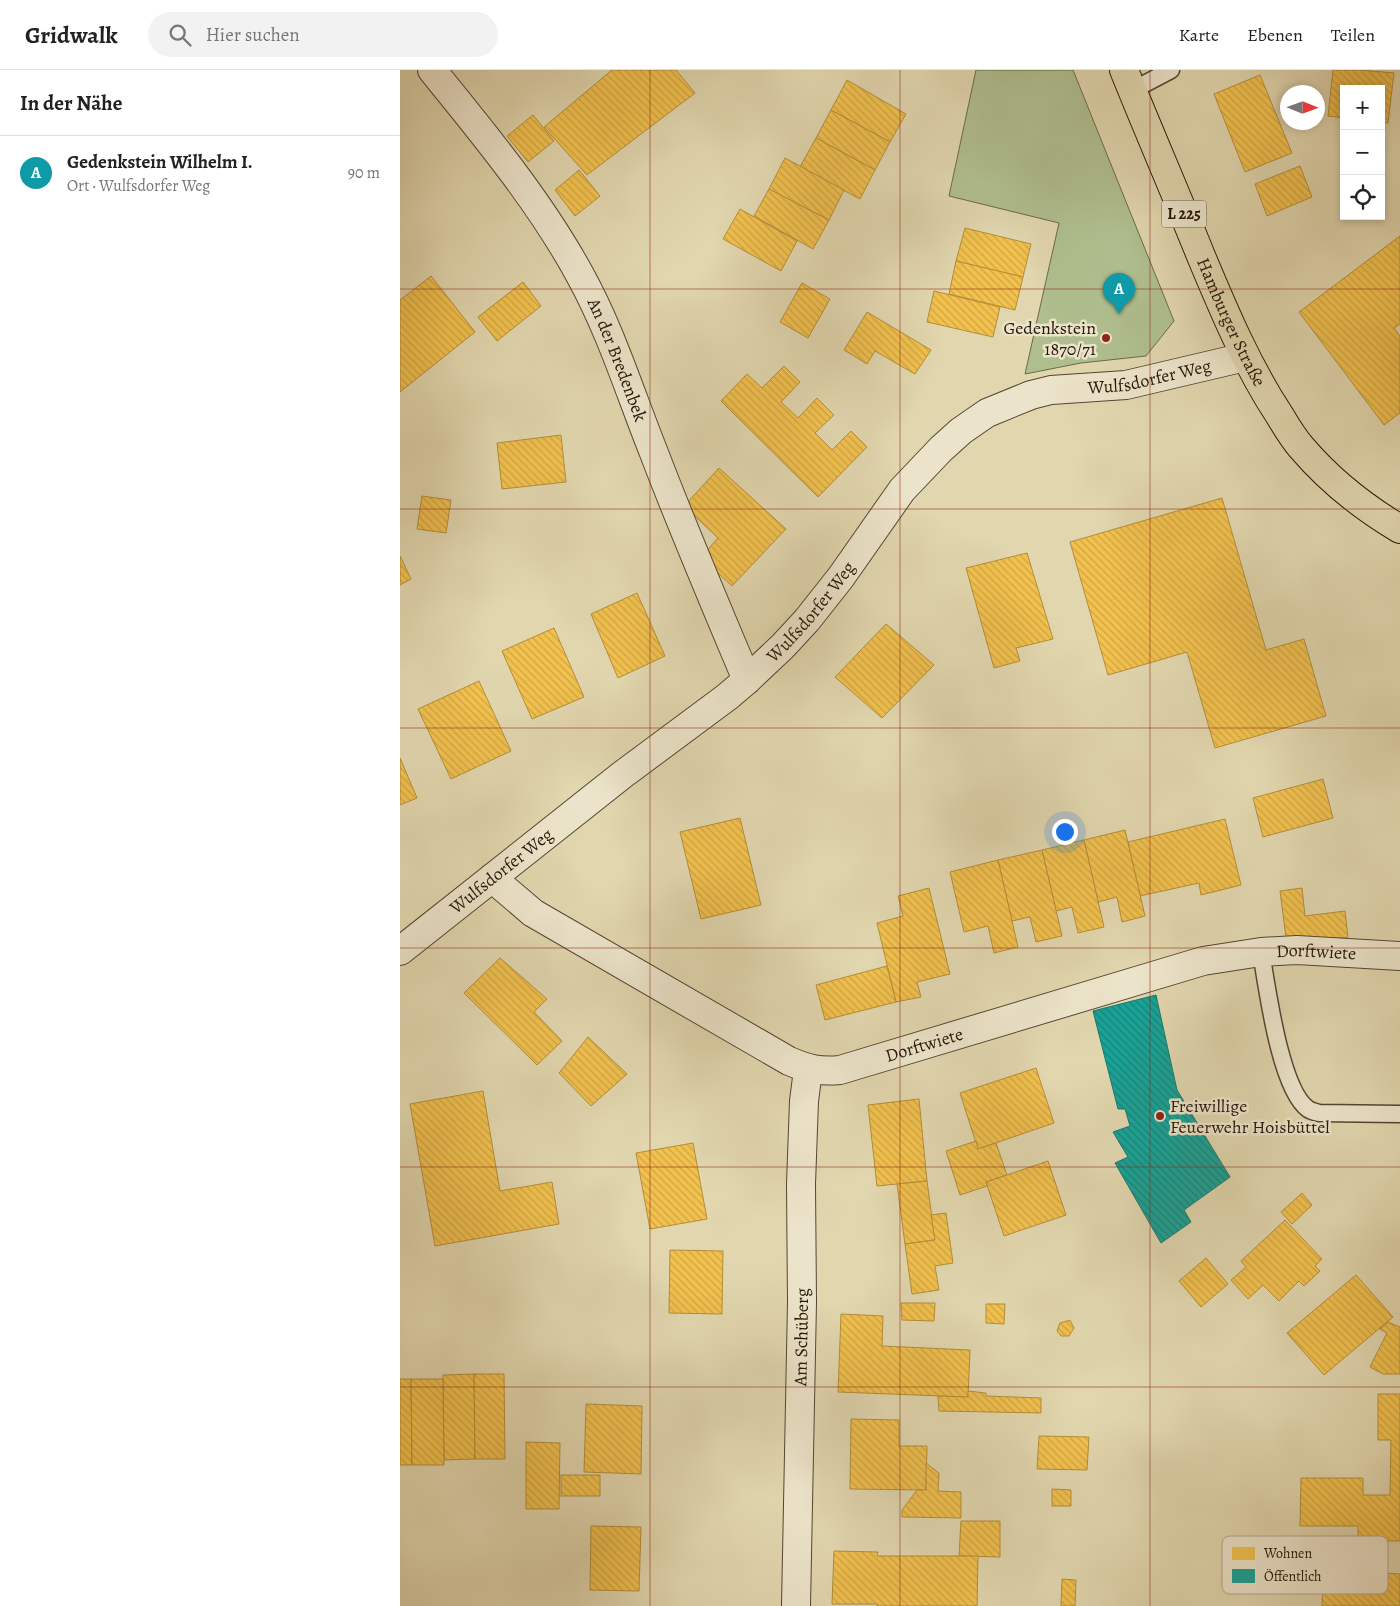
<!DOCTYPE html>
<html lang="de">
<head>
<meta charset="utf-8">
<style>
  :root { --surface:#fff; --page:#f2f2f2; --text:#222; --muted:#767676; --line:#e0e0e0; --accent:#b45309 }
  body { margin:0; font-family:Alegreya,serif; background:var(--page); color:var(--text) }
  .controls { position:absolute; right:15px; top:15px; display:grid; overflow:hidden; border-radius:0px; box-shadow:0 2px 8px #0003 }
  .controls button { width:45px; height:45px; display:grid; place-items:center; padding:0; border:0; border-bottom:1px solid var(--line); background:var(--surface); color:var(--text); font:25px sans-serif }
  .compass { position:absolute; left:880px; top:15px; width:45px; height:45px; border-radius:50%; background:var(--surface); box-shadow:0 2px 8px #0003; rotate:91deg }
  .you { position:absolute; left:664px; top:761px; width:18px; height:18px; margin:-12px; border:4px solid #fff; border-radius:50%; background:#1a73e8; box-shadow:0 0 0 8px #1a73e833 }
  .badge { display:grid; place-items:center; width:32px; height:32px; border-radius:50%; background:var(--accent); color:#fff; font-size:16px; font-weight:700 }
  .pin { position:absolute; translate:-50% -41px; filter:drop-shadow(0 1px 2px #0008) }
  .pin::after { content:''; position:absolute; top:26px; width:18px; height:15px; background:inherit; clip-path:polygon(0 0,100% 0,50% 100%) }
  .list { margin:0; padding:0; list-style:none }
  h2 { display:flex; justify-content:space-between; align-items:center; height:65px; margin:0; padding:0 20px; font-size:21px }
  h2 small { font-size:16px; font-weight:400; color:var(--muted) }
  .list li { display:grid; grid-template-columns:32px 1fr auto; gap:15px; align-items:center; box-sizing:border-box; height:75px; padding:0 20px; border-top:1px solid var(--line) }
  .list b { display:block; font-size:19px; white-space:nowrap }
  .list p { margin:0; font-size:16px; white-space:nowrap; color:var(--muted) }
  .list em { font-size:16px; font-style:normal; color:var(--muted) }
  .icon { flex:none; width:28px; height:28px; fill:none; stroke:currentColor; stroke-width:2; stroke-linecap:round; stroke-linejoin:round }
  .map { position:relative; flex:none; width:1000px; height:1536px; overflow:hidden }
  header { display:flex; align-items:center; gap:30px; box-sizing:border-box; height:70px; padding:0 25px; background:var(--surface); border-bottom:1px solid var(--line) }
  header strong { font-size:24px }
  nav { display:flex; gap:28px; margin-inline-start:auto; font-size:18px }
  .search { width:350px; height:45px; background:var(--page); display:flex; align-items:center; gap:12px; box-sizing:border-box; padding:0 18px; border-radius:28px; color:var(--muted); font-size:19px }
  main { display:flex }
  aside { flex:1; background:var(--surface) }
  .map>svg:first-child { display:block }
  .grass { fill:#afbe8e; stroke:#6a6a4b }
  .homes { fill:url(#homes-back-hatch); stroke:#b48e39 }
  .public { fill:url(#public-back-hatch); stroke:#1b796d }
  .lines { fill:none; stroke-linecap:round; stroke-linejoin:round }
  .lane-casing { stroke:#534632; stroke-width:19 }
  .street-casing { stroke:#534632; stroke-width:30 }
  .primary-casing { stroke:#241608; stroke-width:30 }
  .lane { stroke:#ece4ca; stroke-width:16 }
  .street { stroke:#ece4ca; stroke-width:28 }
  .primary { stroke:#e1d6ae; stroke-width:28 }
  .grid { fill:none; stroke:#8f2418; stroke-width:1; stroke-opacity:0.55 }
  .poi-dot { fill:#8f2418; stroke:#ece4ca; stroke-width:2 }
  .labels { text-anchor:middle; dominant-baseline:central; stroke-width:5; stroke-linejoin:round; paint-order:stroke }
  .shield { fill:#ece4ca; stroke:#605442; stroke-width:1 }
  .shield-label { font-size:16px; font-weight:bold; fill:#241608 }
  .street-label { font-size:18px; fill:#241608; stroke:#ece4ca }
  .poi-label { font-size:18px; fill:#241608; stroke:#ece4ca; text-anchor:end }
  .key { fill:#ece4ca; stroke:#b0a690; stroke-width:1 }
  .key-label { font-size:14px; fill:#241608 }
</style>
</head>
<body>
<header>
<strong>Gridwalk</strong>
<div class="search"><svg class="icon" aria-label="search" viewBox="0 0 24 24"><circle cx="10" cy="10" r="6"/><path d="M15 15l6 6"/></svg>Hier suchen</div>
<nav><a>Karte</a><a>Ebenen</a><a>Teilen</a></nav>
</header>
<main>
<aside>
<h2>In der Nähe<small></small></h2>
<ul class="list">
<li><span class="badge" style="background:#0f9aa8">A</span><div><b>Gedenkstein Wilhelm I.</b><p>Ort · Wulfsdorfer Weg</p></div><em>90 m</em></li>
</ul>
</aside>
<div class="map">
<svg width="1000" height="1536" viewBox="0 0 1000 1536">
  <defs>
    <pattern id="homes-back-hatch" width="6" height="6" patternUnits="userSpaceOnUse" patternTransform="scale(1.25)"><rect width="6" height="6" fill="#f2c14e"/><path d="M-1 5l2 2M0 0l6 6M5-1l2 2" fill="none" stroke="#cfa543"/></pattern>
    <pattern id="public-back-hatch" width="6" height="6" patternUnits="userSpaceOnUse" patternTransform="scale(1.25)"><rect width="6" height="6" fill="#17a398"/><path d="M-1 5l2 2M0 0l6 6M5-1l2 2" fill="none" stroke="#15847a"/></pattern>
  </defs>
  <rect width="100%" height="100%" fill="#e1d6ae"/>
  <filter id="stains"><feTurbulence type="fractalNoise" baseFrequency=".004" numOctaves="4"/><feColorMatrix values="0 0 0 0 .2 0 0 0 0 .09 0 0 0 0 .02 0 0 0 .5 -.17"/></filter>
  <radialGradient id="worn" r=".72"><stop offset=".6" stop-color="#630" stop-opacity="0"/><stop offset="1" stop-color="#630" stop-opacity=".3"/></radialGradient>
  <path class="grass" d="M576 0H673L774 251 746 286 681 293 625 304 659 153 549 126Z"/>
  <g class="homes">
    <path d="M212 0H276L295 23 187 105 144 57Z"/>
    <path d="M933 0H960L994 3 988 53 981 52V19H944V48L928 46Z"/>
    <path d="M860 5 892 83 845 102 814 24Z"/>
    <path d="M447 10 506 44 490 72 431 40Z"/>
    <path d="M431 40 490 72 475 100 416 68Z"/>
    <path d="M133 45 154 71 128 92 107 66Z"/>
    <path d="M416 68 475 100 460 129 400 97Z"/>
    <path d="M385 88 444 120 429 150 369 119Z"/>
    <path d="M900 96 912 127 867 146 855 114Z"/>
    <path d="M179 100 200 126 175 146 155 120Z"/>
    <path d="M369 119 429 150 413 179 354 146Z"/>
    <path d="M340 139 397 171 381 201 323 169Z"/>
    <path d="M565 158 631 174 623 207 556 191Z"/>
    <path d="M1000 166V254L994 258 1000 266V343L984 355 899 242Z"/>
    <path d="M556 191 623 207 615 240 549 224Z"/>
    <path d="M31 206 75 262 0 322V230Z"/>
    <path d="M123 212 141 236 97 271 78 247Z"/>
    <path d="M402 213 430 229 408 268 380 252Z"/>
    <path d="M534 221 600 237 593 267 527 252Z"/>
    <path d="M467 242 531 280 515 304 475 281 467 294 444 280Z"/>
    <path d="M384 296 400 312 381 332 398 348 417 328 434 345 415 363 432 380 451 361 467 377 418 427 321 331 347 304 362 318Z"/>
    <path d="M161 365 166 412 102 419 97 373Z"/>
    <path d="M319 398 386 459 332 516 301 487 318 468 284 436Z"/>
    <path d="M22 426 51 430 46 463 17 459Z"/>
    <path d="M822 428 866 580 904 569 926 646 815 678 787 582 708 605 670 472Z"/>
    <path d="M627 483 653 569 616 578 620 591 594 598 566 498Z"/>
    <path d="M0 486 11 509 0 515Z"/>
    <path d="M237 523 265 586 218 608 191 544Z"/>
    <path d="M486 554 534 595 482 648 435 607Z"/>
    <path d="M154 558 184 627 132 649 102 581Z"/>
    <path d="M79 611 111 681 51 709 18 639Z"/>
    <path d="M0 688 17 728 0 735Z"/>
    <path d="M923 709 933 748 863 767 853 728Z"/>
    <path d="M340 748 361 835 301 849 280 762Z"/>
    <path d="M825 749 841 815 801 825 799 813 740 826 728 772Z"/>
    <path d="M725 760 745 846 722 852 717 827 698 832 684 770Z"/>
    <path d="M684 770 704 857 678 863 672 837 656 841 642 780Z"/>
    <path d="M642 780 662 866 636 872 630 847 612 851 598 790Z"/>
    <path d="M598 790 618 877 594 883 588 856 564 862 550 802Z"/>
    <path d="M529 818 550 904 517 912 521 927 496 932 477 853 503 846 498 826Z"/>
    <path d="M902 818 905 846 945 841 948 867 887 875 880 821Z"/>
    <path d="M100 888 147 929 134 942 162 971 137 995 64 923Z"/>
    <path d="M487 896 496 932 425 950 416 915Z"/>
    <path d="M188 967 227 1004 191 1036 159 1003Z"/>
    <path d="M636 998 654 1053 578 1079 560 1023Z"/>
    <path d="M83 1021 100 1121 152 1112 159 1154 35 1176 10 1034Z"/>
    <path d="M519 1029 527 1111 477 1116 468 1035Z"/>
    <path d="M576 1071 578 1079 596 1073 607 1105 586 1112 587 1116 560 1125 546 1081Z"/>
    <path d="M293 1073 307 1149 250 1159 236 1083Z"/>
    <path d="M648 1091 666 1145 604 1166 586 1112Z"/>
    <path d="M527 1111 535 1170 505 1174 497 1114Z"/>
    <path d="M902 1123 912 1135 892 1154 881 1142Z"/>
    <path d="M546 1143 553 1193 535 1196 539 1220 512 1224 505 1174 535 1170 531 1145Z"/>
    <path d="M885 1150 922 1189 915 1196 920 1201 904 1216 899 1211 879 1231 863 1215 848 1229 831 1210 846 1197 841 1191Z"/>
    <path d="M270 1180 323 1181 322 1244 269 1243Z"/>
    <path d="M806 1188 828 1214 801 1237 779 1211Z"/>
    <path d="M956 1205 993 1247 924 1305 887 1263Z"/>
    <path d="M501 1233H535L534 1251 502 1250Z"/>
    <path d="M586 1234H605L604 1254 586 1253Z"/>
    <path d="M441 1244 483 1246 482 1276 570 1280 568 1327 438 1322Z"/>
    <path d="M670 1250 674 1258 669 1266H661L657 1261 660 1253Z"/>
    <path d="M988 1252 1000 1257V1304H983L970 1297 987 1263 980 1259Z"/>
    <path d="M74 1304 75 1389 44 1390 43 1305Z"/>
    <path d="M74 1304H104L105 1389H75Z"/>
    <path d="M0 1309H11L12 1395H0Z"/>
    <path d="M11 1309H43L44 1395H12Z"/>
    <path d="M568 1321 586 1323V1326L641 1328V1343L539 1341 538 1326 568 1327Z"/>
    <path d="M978 1324H1000V1471H958V1456H900L901 1408H963V1425H990L991 1370H978Z"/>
    <path d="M186 1334 242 1336 241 1404 184 1402Z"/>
    <path d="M451 1349 499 1350V1376H527L526 1420 450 1419Z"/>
    <path d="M639 1366 689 1367 687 1400 637 1399Z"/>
    <path d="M126 1372 160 1373 159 1439H126Z"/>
    <path d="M526 1393 539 1403 538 1421 561 1422V1448L502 1447V1440L517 1420H526Z"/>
    <rect x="161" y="1405" width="39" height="21"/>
    <path d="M652 1419 671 1420V1436H652Z"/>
    <path d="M561 1451H600V1487L559 1486Z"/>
    <path d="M191 1456 241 1457 239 1521 190 1520Z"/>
    <path d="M434 1481 478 1482 477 1486H578L577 1536H477V1534H432Z"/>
    <path d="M948 1492 984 1493V1503L1000 1504V1536H922L923 1502H947Z"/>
    <path d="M662 1509 676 1510 675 1536H661Z"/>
  </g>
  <path class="public" d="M756 925 777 1020 830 1107 784 1140 791 1152 761 1173 715 1093 728 1087 713 1062 730 1056 725 1039H718L693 941Z"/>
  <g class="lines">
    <g class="lane-casing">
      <g id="lane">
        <path d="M733 20 771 0"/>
        <path d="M861 882C867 917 880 1019 908 1039 911 1041 915 1042 919 1043L1000 1044"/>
      </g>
    </g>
    <g class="street-casing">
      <g id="street">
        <path id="s1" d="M32 0C84 64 141 133 180 205 211 261 230 323 254 383 283 459 315 534 347 610"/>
        <path id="s2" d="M92 808 133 843 389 991C408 999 419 1002 440 1000L803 891 861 882 897 880 1000 886"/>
        <path id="s3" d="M0 881 222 705 327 627 347 610 383 576 407 550 441 507 502 420 541 379 561 361 587 343 631 325 651 320 726 315 845 287"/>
        <path id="s4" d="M396 1536 402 1232 401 1114 404 1031 408 1000"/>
      </g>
    </g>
    <g class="primary-casing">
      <g id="primary">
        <path id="s5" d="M724 0C749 62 776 124 801 186 824 241 847 296 880 346 886 356 893 368 901 377 929 410 963 437 1000 459"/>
      </g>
    </g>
    <use href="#lane" class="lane"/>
    <use href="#street" class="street"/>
    <use href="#primary" class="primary"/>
  </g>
  <path class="grid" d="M250 0V1536M500 0V1536M750 0V1536M0 219H1000M0 439H1000M0 658H1000M0 878H1000M0 1097H1000M0 1317H1000"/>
  <g class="poi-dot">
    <circle cx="706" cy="268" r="5"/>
    <circle cx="760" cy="1046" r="5"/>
  </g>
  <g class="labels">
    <rect class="shield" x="761.5" y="130.5" width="45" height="27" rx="4"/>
    <g class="shield-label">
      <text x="784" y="144">L 225</text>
    </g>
    <g class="street-label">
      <text stroke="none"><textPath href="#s5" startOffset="274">Hamburger Straße</textPath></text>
      <text stroke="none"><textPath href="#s1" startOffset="346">An der Bredenbek</textPath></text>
      <text stroke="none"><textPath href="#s3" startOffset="969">Wulfsdorfer Weg</textPath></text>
      <text stroke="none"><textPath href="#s3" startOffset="534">Wulfsdorfer Weg</textPath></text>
      <text stroke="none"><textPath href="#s3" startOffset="129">Wulfsdorfer Weg</textPath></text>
      <text stroke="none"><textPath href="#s2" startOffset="895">Dorftwiete</textPath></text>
      <text stroke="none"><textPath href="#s2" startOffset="490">Dorftwiete</textPath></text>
      <text stroke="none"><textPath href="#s4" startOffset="269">Am Schüberg</textPath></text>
    </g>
    <g class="poi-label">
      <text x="696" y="258">Gedenkstein<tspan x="696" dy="21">1870/71</tspan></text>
      <text x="770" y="1036" text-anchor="start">Freiwillige<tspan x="770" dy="21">Feuerwehr Hoisbüttel</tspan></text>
    </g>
  </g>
  <rect x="822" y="1466" width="166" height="58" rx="8" class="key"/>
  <rect x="832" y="1477" width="23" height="13" fill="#f2c14e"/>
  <rect x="832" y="1499" width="23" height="14" fill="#17a398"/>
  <g class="key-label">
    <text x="864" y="1488">Wohnen</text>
    <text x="864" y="1511">Öffentlich</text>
  </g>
  <rect width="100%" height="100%" filter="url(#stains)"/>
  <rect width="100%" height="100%" fill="url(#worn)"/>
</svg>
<div class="controls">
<button>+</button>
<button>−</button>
<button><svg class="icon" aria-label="locate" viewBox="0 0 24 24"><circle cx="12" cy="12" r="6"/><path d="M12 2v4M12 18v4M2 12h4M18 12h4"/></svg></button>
</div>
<svg class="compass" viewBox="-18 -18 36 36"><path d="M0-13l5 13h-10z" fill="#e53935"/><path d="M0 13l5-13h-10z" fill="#767676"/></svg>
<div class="you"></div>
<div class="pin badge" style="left:719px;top:244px;background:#0f9aa8">A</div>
</div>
</main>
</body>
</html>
